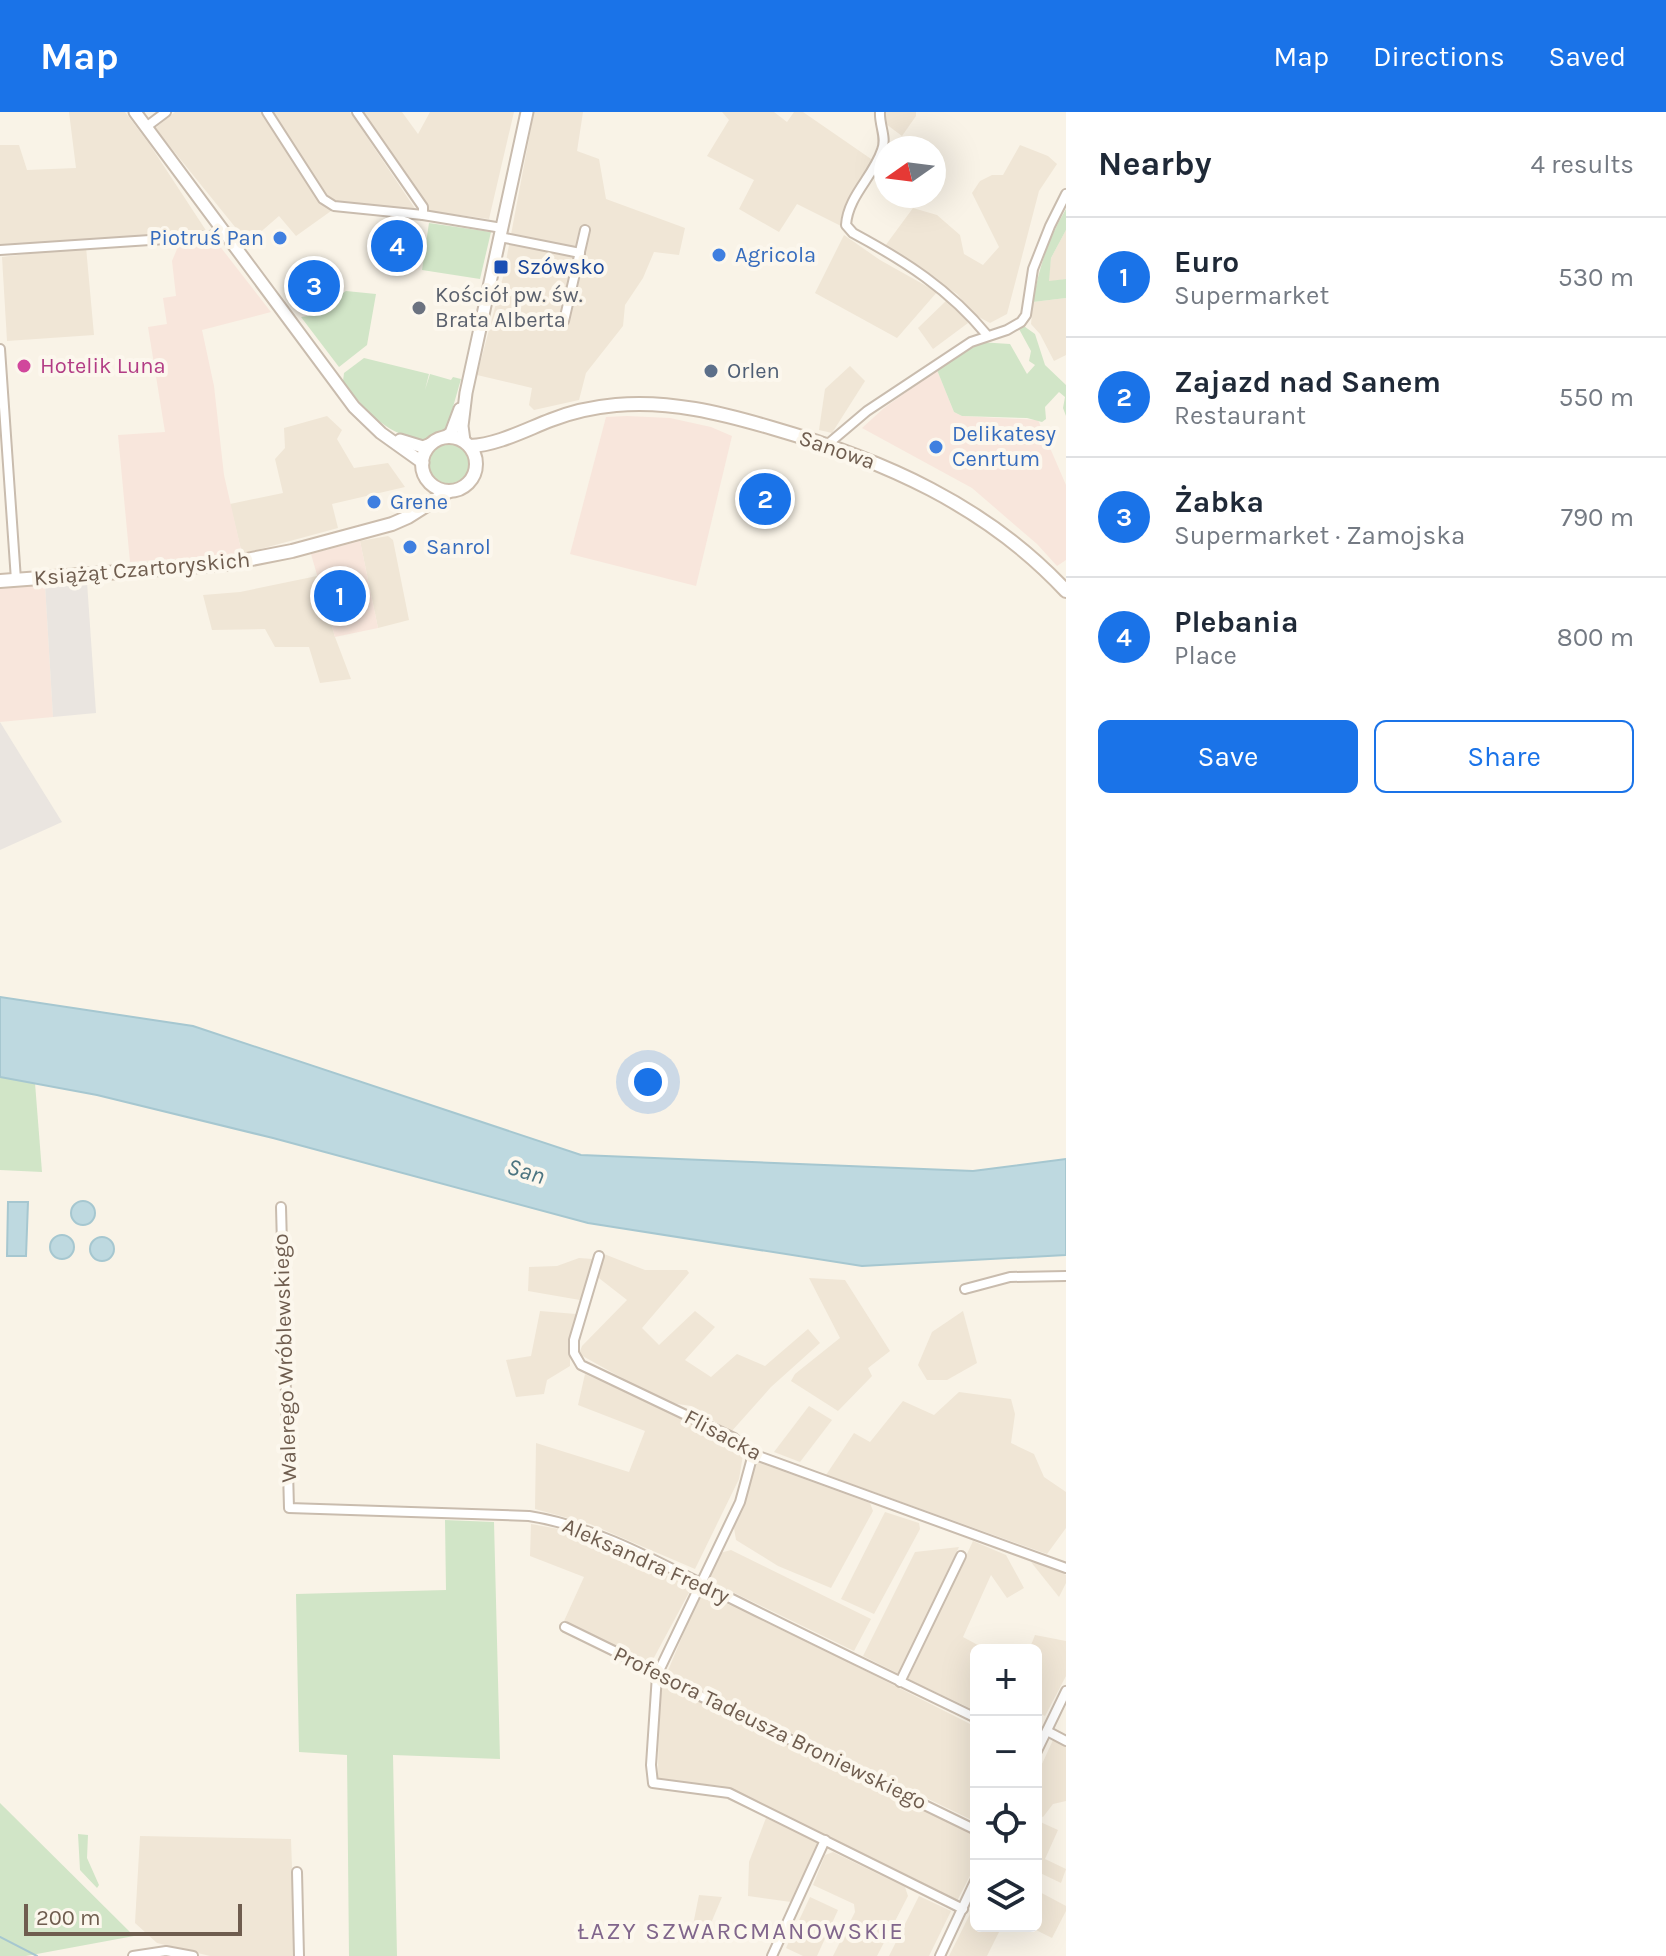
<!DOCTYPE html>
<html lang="en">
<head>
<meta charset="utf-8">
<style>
  :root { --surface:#fff; --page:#f6f6f7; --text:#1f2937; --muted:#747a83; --line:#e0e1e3; --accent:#1a73e8 }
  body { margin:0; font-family:Karla,sans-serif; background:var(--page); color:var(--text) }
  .controls { position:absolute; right:24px; bottom:24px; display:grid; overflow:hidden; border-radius:12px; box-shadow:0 8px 32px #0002 }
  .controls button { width:72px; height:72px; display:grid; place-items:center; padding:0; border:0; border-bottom:2px solid var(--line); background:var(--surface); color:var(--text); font:40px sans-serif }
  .compass { position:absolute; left:874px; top:24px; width:72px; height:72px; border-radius:50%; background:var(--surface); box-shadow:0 8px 32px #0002; rotate:256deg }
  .scale { position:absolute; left:24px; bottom:20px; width:218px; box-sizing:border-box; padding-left:8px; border:4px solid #6f5d4f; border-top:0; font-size:22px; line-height:28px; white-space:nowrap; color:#6f5d4f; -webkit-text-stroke:6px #fcf7ed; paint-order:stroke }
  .you { position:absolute; left:648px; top:970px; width:28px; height:28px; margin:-20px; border:6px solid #fff; border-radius:50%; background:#1a73e8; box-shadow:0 0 0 12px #1a73e833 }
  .badge { display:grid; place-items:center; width:52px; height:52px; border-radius:50%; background:var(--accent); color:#fff; font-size:26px; font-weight:700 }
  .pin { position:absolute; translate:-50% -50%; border:4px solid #fff; box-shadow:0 2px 8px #0006 }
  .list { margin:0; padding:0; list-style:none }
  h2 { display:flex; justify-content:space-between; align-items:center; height:104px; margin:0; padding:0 32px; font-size:34px }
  h2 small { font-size:26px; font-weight:400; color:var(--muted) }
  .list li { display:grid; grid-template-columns:52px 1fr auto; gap:24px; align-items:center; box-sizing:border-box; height:120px; padding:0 32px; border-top:2px solid var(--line) }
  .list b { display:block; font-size:30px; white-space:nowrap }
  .list p { margin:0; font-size:26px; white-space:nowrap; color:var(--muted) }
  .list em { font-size:26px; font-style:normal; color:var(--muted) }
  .actions { display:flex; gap:16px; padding:24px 32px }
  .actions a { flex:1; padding:18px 0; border:2px solid var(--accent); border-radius:12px; text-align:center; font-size:28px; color:var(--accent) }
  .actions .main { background:var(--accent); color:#fff }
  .icon { flex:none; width:44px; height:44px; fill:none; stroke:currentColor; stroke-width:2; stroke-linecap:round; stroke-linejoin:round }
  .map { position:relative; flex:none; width:1066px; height:1844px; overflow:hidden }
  header { display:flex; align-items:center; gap:48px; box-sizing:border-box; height:112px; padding:0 40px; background:var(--accent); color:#fff }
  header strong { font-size:38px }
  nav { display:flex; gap:44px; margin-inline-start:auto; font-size:28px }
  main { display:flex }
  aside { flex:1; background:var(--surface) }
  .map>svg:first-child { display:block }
  .residential { fill:#f0e6d6 }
  .commercial { fill:#f8e6dc }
  .industrial { fill:#eae5e0 }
  .green { fill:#d1e5c7 }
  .water { fill:#bed9e0; stroke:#a6c7d0; stroke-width:2 }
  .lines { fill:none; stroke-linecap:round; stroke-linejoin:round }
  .stream { stroke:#a6c7d0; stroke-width:2 }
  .minor-casing { stroke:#c9bcae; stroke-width:12 }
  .tertiary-casing { stroke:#c9bcae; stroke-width:15 }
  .secondary-casing { stroke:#ccbdad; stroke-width:16 }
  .minor { stroke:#fff; stroke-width:8 }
  .tertiary { stroke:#fff; stroke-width:11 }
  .secondary { stroke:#fff; stroke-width:12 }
  .shop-dot { fill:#3f7fe0; stroke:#fcf7ed; stroke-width:3 }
  .transit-dot { fill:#1a4fb4; stroke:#fcf7ed; stroke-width:3 }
  .worship-dot { fill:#6b7280; stroke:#fcf7ed; stroke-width:3 }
  .hotel-dot { fill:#d1479c; stroke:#fcf7ed; stroke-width:3 }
  .service-dot { fill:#5c6f8a; stroke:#fcf7ed; stroke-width:3 }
  .labels { text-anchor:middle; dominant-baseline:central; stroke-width:8; stroke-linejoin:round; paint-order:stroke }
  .shop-label { font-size:22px; fill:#366cbe; stroke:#fcf7ed; text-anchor:start }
  .transit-label { font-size:22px; fill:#164399; stroke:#fcf7ed; text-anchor:start }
  .worship-label { font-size:22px; fill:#5b616d; stroke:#fcf7ed; text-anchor:start }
  .hotel-label { font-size:22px; fill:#b23c85; stroke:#fcf7ed; text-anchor:start }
  .service-label { font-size:22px; fill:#4e5e75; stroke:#fcf7ed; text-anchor:start }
  .street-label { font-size:22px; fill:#6f5d4f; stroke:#fcf7ed }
  .water-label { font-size:24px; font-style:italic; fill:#4c7480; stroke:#fcf7ed }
  .neighbourhood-label { font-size:24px; letter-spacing:2px; fill:#81668c; stroke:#fcf7ed }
</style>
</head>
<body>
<header>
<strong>Map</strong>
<nav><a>Map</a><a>Directions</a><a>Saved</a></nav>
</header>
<main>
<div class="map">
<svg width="1066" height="1844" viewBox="0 0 1066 1844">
  <rect width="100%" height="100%" fill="#f9f3e7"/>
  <g class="residential">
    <path d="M69 0H125L150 33 207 120 0 133V33H19L27 58 76 56Z"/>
    <path d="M175 0H350L416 98 331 99 296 124 279 104 248 131 155 16Z"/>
    <path d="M362 0H402L418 22 430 0H514L489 107 429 99Z"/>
    <path d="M534 0H583L577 39 599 47 606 87 685 116 679 143 654 140 643 166 625 193 623 214 586 261 579 288 534 298 529 293 532 276 477 263 503 165Z"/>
    <path d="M722 0H774L787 10 794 0H803L874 49 843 115 797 92 779 120 739 97 754 68 707 44 729 8Z"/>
    <path d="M886 0H916V4L902 24 886 12Z"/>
    <path d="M1020 33 1048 44 1057 52 1039 79 1007 202 990 211 975 203 957 182 885 134 913 96 937 103 960 123 964 142 983 153 999 135 972 81 980 69 992 63H1003Z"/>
    <path d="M1066 118V167L1048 170 1051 146Z"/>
    <path d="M844 123 880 148 937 180 897 226 815 181Z"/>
    <path d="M86 135 94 223 7 229 2 145Z"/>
    <path d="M1066 186V243L1054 249 1040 222 1031 212 1033 190Z"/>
    <path d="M947 188 958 196 968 211 933 237 918 216Z"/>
    <path d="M850 254 865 269 832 321 819 318 825 277Z"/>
    <path d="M327 304 342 318 337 327 354 356 388 351 405 375 332 392 338 416 242 442 230 392 283 381 275 347 285 336 284 316Z"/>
    <path d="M388 424 393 428 409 508 378 516 360 429Z"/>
    <path d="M317 464 335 525 351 567 320 571 309 535H275L265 517 212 518 203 483 240 480Z"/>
    <path d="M604 1142 645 1158H687L689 1161 642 1216 659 1233 695 1199 715 1215 685 1248 711 1265 737 1242 765 1254 808 1217 820 1231 771 1275 731 1320 691 1294 665 1290 579 1242 582 1234 627 1188 595 1163Z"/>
    <path d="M579 1146 593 1147 585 1183 580 1188 528 1179 529 1155 557 1154Z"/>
    <path d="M809 1166 845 1168 890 1239 868 1256 872 1264 838 1299 791 1269 795 1262 840 1226Z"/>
    <path d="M540 1199 576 1202 570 1230V1254L547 1268 544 1282 516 1285 506 1248 531 1244Z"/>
    <path d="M963 1199 977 1251 947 1268H927L918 1253 932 1220Z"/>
    <path d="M585 1262 723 1324 743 1343 739 1367 695 1457 590 1412 535 1397 536 1331 629 1360 645 1319 578 1293Z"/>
    <path d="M959 1280 1011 1287 1015 1302 1011 1331 1034 1342 1044 1365 1066 1380V1416L1047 1442 826 1363 854 1321 870 1330 903 1289 934 1303Z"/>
    <path d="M809 1294 832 1308 800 1350 774 1340Z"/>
    <path d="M757 1350 870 1391 873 1399 831 1476 778 1454 736 1428 734 1416Z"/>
    <path d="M885 1400 919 1411 920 1417 874 1502 841 1487Z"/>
    <path d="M531 1412 570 1419 692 1475 650 1553 564 1509 584 1465 530 1444Z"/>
    <path d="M973 1429 1006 1443 1024 1476 1007 1486 991 1463 963 1525 987 1538H976V1599L908 1567Z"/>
    <path d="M959 1435 899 1562 863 1544 915 1440Z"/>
    <path d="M731 1438 871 1507 854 1539 712 1470 710 1464 720 1441Z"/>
    <path d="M1031 1450 1049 1454 1066 1463V1471L1059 1485Z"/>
    <path d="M701 1479 846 1549 976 1615V1710L667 1561Z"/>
    <path d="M1035 1523 1066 1529V1564L1045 1604 1036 1600V1538H1029Z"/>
    <path d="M659 1568 976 1723V1752L957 1789 722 1674 658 1667Z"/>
    <path d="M1053 1628 1066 1634V1689L1053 1692 1043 1705 1036 1702V1665Z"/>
    <path d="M766 1706 816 1728 819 1733 791 1790 748 1784 749 1750Z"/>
    <path d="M1036 1708 1058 1718 1045 1747 1066 1757 1061 1771 1036 1759Z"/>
    <path d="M140 1724 291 1727 295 1844H210L157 1831 135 1811Z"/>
    <path d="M833 1740 905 1775 908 1784 877 1844H833L855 1800 854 1792 813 1773 825 1743Z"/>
    <path d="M1036 1778 1066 1794V1799L1052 1826 1028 1814H1036Z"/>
    <path d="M699 1783 722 1785 706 1823 692 1818Z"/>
    <path d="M919 1784 951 1799 929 1844H889Z"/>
    <path d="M810 1785 838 1798 817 1844H803L786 1836Z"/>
    <path d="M976 1790V1814H1002L987 1844H949Z"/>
  </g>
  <g class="commercial">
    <path d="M215 128 271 200 202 218 214 274 224 363 242 442 130 450 118 323 165 320 148 215 167 212 163 186 176 184 172 149 180 130Z"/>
    <path d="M937 258 954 300 962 304 1038 308 1066 373V448L1057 454 1037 432 972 376 862 316 884 296Z"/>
    <path d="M627 304 670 306 711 315 732 324 696 474 570 442 606 305Z"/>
    <path d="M360 429 378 516 335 525 311 442Z"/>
    <path d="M45 472 53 605 0 610V476Z"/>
  </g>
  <g class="industrial">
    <path d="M87 470 96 601 53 605 45 472Z"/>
    <path d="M0 610 62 710 0 738Z"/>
  </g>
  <g class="green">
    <path d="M1066 97V118L1051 146 1049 169 1066 167V186L1033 190C1039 155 1048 127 1066 97Z"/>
    <path d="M429 111 491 120 480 167 422 158Z"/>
    <path d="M346 179 376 182 367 233 339 255 301 205 308 204Z"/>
    <path d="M1021 212 1035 222 1045 253 1066 273V304L1063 296 1065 285 1059 280 1045 295 1046 307 1042 310 1027 306 962 304 954 300 937 258 979 230 1010 232 1027 262 1035 253 1029 249 1031 239 1019 217Z"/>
    <path d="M364 246 429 262 425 278 430 262 451 268 453 265 461 267 447 316 420 329C382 318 367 301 343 269L344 261Z"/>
    <circle cx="450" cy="351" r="21"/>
    <path d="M0 965 35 971 42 1060 0 1058Z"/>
    <path d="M445 1408 494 1410 500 1647 393 1643 397 1844H349L347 1643 299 1640 296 1482 446 1478Z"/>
    <path d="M0 1691 134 1824 26 1844H0Z"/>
    <path d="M78 1722 88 1723 87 1746 99 1773 97 1776 80 1758Z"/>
  </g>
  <g class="water">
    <path d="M0 885 193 914 581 1043 973 1059 1066 1047V1143L862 1154 588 1111 273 1026 97 983 0 965Z"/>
    <circle cx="83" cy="1101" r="12"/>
    <path d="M8 1090H28L26 1144H7Z"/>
    <circle cx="62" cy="1135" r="12"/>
    <circle cx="102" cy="1137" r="12"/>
  </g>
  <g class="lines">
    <path class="stream" d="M0 1825 37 1844"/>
    <g class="minor-casing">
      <g id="minor">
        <path d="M267 0 323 87 334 94 423 103 502 116"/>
        <path d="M357 0 423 95V103"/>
        <path d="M880 0C879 13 887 25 882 38 873 65 848 84 846 113L853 121C905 149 949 177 987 223"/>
        <path d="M146 15 166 0"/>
        <path d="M500 125 580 141"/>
        <path d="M0 138 210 124 224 120"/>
        <path d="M564 209 585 118"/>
        <path d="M0 237 16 468"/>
        <path d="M828 332 867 299 971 230 1007 218 1021 210 1026 203 1033 157 1050 114 1066 82"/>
        <path d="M281 1095 289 1396 529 1404C599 1415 665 1454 728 1485 810 1526 893 1566 976 1606"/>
        <path d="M599 1144 574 1228V1241L581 1253 734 1326 753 1342 1066 1456"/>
        <path d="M965 1177 1010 1165 1066 1164"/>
        <path d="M753 1342 740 1390 657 1563 651 1653 653 1671 729 1681 963 1797"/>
        <path d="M565 1515 655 1559 657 1563 976 1718"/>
        <path d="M900 1570 961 1444"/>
        <path d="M1047 1619 1066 1629"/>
        <path d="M1036 1641 1066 1579"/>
        <path d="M297 1760 299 1844"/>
        <path d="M133 1844 166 1839 193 1844"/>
        <path d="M772 1844 825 1728"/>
        <path d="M940 1844 976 1767"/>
      </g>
    </g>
    <g class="tertiary-casing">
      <g id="tertiary">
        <path d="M135 0 354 295 381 321 423 351"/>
        <path d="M445 325 451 321 460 297"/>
        <path d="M400 328 423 335 431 332"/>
        <path d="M464 329 462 314 466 281 527 0"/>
      </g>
    </g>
    <g class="secondary-casing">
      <g id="secondary">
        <circle cx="449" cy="352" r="27"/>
        <path d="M470 334C497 333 525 318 551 308 571 300 594 295 616 293 669 288 721 301 772 316 883 348 986 393 1066 479"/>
        <path d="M0 469 226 452 292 439 392 412 408 405 449 379"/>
      </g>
    </g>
    <use href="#minor" class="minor"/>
    <use href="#tertiary" class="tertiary"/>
    <use href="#secondary" class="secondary"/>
  </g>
  <g class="shop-dot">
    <circle cx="280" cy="126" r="8"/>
    <circle cx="719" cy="143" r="8"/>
    <circle cx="936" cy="335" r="8"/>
    <circle cx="374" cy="390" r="8"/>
    <circle cx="410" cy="435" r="8"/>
  </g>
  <rect class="transit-dot" x="493" y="147" width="16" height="16" rx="4"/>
  <circle class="worship-dot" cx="419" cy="196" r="8"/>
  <circle class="hotel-dot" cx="24" cy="254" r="8"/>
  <circle class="service-dot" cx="711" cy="259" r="8"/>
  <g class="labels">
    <g class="shop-label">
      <text x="264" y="126" text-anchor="end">Piotruś Pan</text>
      <text x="735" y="143">Agricola</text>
      <text x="952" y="322">Delikatesy<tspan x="952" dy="25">Cenrtum</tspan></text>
      <text x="390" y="390">Grene</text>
      <text x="426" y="435">Sanrol</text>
    </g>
    <g class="transit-label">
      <text x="517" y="155">Szówsko</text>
    </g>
    <g class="worship-label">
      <text x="435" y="183">Kościół pw. św.<tspan x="435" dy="25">Brata Alberta</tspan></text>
    </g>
    <g class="hotel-label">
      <text x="40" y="254">Hotelik Luna</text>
    </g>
    <g class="service-label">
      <text x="727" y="259">Orlen</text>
    </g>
    <g class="street-label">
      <text transform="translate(837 338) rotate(19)">Sanowa</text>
      <text transform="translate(142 457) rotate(-5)">Książąt Czartoryskich</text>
      <text transform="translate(285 1246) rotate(-92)">Walerego Wróblewskiego</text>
      <text transform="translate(723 1323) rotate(28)">Flisacka</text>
      <text transform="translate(646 1449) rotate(24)">Aleksandra Fredry</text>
      <text transform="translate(770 1616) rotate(26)">Profesora Tadeusza Broniewskiego</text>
    </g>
    <g class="water-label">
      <text transform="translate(526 1059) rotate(17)">San</text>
    </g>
    <g class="neighbourhood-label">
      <text x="741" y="1819">ŁAZY SZWARCMANOWSKIE</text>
    </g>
  </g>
</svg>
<div class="controls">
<button>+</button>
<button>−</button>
<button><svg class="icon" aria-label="locate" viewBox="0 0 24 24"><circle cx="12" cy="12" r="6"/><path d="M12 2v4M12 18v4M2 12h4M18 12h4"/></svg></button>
<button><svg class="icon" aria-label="layers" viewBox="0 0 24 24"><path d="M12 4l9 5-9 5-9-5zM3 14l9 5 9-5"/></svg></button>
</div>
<svg class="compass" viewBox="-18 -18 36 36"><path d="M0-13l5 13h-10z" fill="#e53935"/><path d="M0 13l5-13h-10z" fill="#747a83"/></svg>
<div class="scale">200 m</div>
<div class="you"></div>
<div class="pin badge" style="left:340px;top:484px">1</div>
<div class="pin badge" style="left:765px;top:387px">2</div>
<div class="pin badge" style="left:314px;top:174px">3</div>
<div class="pin badge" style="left:397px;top:134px">4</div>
</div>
<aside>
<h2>Nearby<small>4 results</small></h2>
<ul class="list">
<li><span class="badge">1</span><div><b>Euro</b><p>Supermarket</p></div><em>530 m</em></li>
<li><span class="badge">2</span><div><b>Zajazd nad Sanem</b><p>Restaurant</p></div><em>550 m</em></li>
<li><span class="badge">3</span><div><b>Żabka</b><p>Supermarket · Zamojska</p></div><em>790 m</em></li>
<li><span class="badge">4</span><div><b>Plebania</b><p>Place</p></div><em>800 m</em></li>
</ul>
<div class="actions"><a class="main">Save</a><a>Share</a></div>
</aside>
</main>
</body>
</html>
